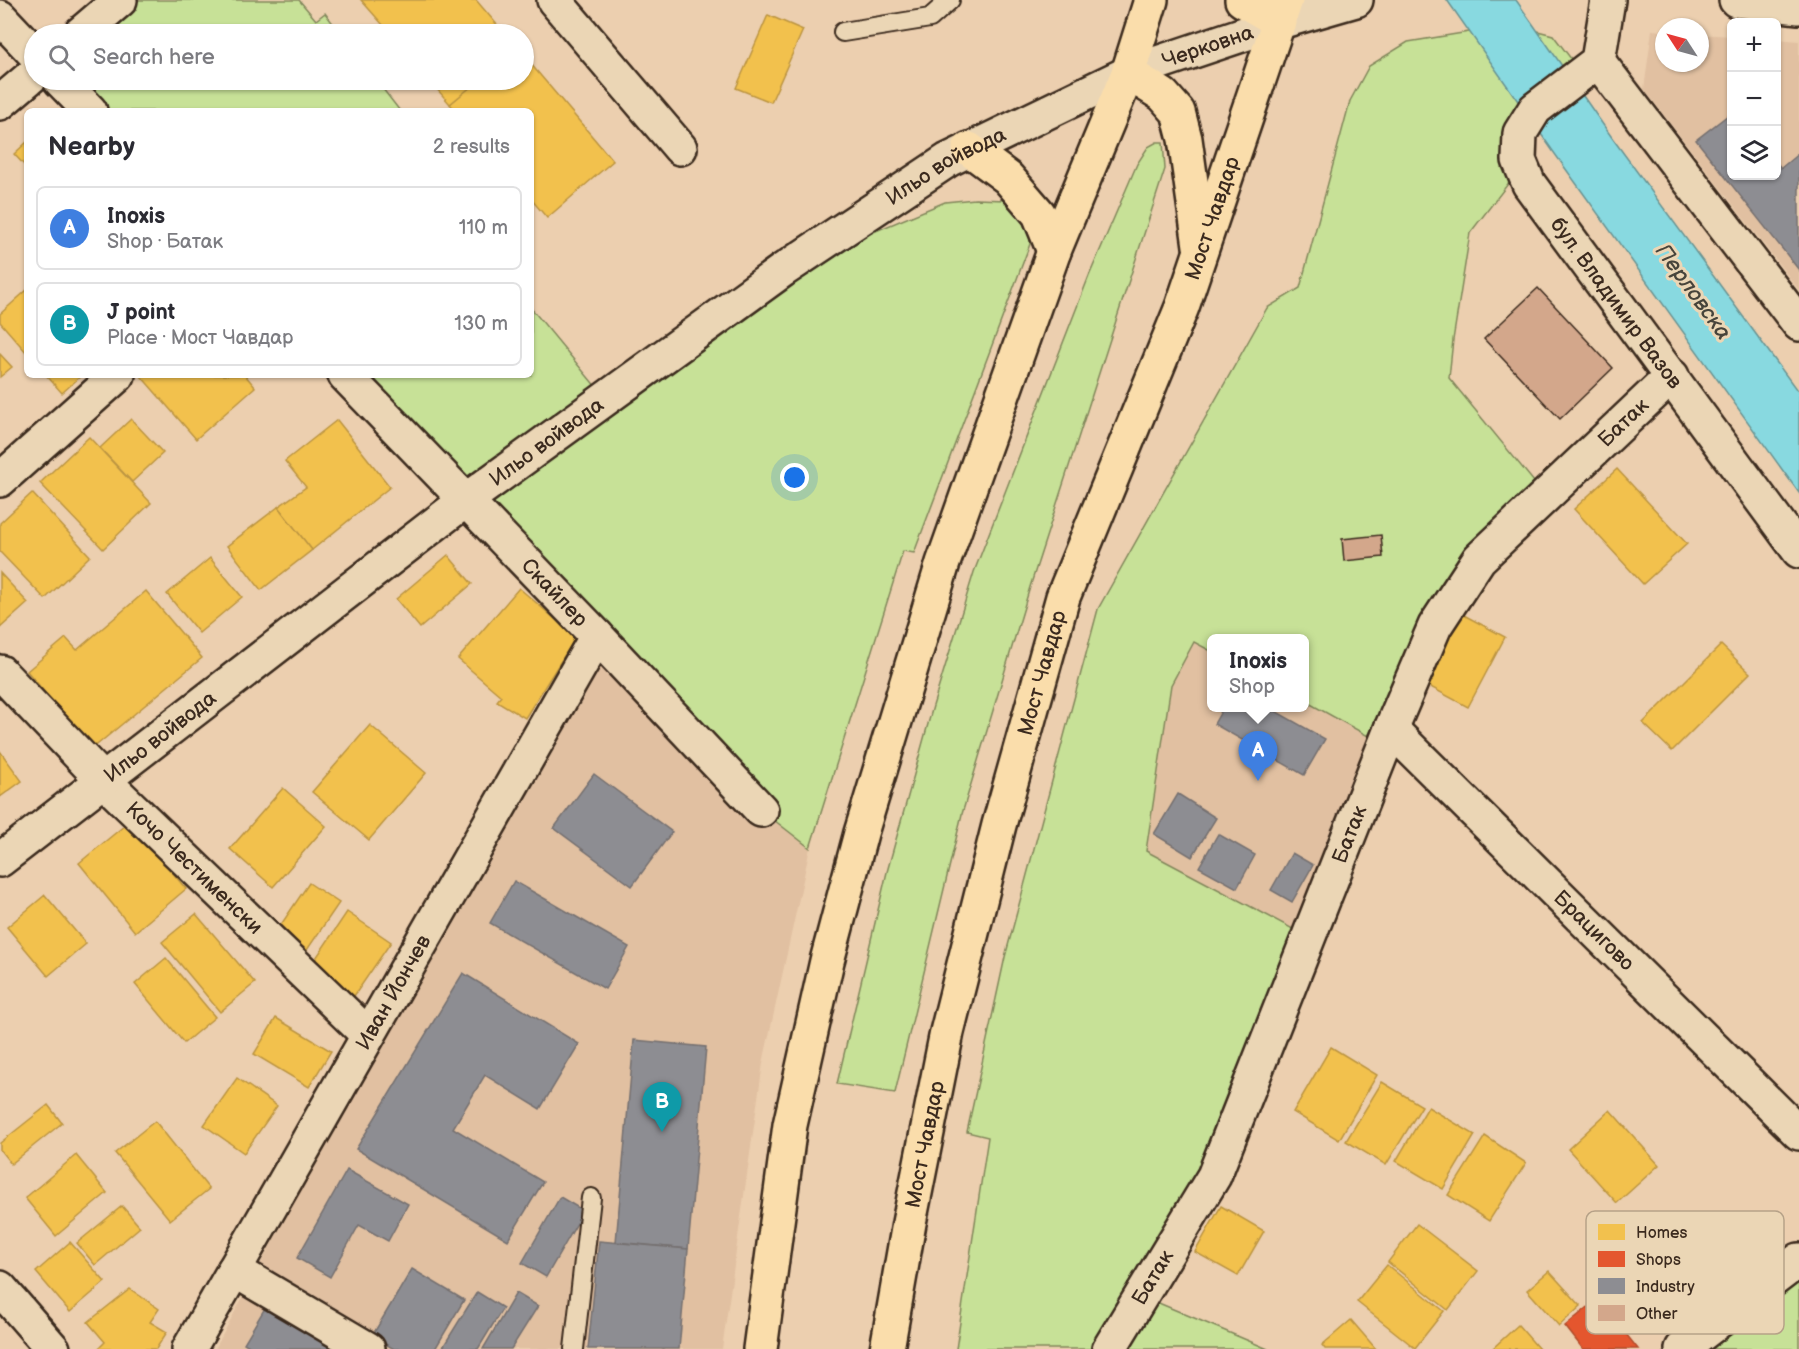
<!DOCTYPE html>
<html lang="en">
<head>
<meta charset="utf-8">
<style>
  :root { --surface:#fff; --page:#f2f2f3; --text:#2b2b33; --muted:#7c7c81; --line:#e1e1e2; --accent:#d93025 }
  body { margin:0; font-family:"Balsamiq Sans",sans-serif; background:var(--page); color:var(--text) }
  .controls { position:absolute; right:18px; top:18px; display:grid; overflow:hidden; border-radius:9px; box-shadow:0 2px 4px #0004 }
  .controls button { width:54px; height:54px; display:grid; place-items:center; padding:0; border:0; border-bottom:2px solid var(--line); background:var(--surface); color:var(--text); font:30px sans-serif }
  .compass { position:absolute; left:1655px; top:18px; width:54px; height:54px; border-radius:50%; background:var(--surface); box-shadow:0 2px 4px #0004; rotate:306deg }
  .you { position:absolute; left:795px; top:478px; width:21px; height:21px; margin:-15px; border:4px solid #fff; border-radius:50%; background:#1a73e8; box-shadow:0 0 0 9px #1a73e833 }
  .badge { display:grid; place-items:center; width:39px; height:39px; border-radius:50%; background:var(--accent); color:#fff; font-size:20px; font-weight:700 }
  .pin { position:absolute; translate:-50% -50px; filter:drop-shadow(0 2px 3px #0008) }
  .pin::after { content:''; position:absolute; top:32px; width:21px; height:18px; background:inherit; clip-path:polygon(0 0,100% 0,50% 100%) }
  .popup { position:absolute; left:1207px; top:634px; width:102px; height:78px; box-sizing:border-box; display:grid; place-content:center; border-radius:9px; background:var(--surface); filter:drop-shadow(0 2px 4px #0005); font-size:20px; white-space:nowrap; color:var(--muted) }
  .popup b { font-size:22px; color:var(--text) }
  .popup::after { content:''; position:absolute; left:50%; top:100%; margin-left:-12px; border:12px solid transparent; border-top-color:var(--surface) }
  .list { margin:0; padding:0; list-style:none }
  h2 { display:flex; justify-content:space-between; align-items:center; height:78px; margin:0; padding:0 24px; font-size:26px }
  h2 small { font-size:20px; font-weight:400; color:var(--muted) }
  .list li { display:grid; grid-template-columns:39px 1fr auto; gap:18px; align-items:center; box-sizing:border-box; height:84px; margin:0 12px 12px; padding:0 12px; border:2px solid var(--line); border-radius:9px }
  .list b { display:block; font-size:22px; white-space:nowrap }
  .list p { margin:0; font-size:20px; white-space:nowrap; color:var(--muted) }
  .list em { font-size:20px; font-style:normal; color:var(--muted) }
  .icon { flex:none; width:33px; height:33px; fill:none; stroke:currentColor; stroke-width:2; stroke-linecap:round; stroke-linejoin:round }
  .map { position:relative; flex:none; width:1799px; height:1349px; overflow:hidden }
  .search { position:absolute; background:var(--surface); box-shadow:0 2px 4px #0004; left:24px; top:24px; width:510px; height:66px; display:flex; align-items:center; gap:15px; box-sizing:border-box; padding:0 21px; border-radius:33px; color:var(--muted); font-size:22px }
  .panel { position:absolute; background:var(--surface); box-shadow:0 2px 4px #0004; left:24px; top:108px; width:510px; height:270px; border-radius:9px }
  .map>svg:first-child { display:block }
  .built { fill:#e1c0a1 }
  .green { fill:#c7e197; stroke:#81865a; stroke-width:1.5 }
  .water { fill:#88d9e0; stroke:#699392; stroke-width:1.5 }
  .homes { fill:#f2c14e; stroke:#bb9440; stroke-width:1.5 }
  .shops { fill:#e4572e; stroke:#b14a29; stroke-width:1.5 }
  .industry { fill:#8d8d92; stroke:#746f6f; stroke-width:1.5 }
  .building { fill:#d3a78b; stroke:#3b2a1e; stroke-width:1.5 }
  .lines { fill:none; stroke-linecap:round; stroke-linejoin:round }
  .service-casing { stroke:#3b2a1e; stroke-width:22 }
  .minor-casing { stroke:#3b2a1e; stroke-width:38 }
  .tertiary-casing { stroke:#3b2a1e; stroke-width:38 }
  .primary-casing { stroke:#3b2a1e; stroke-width:38 }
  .service { stroke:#ebd6b5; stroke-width:18 }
  .minor { stroke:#ebd6b5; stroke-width:33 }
  .tertiary { stroke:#ebd6b5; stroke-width:33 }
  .primary { stroke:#faddab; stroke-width:33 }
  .labels { text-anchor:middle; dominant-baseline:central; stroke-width:6; stroke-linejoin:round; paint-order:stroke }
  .street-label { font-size:21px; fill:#3b2a1e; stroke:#ebd6b5 }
  .water-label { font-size:22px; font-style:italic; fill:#47443b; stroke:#ebd6b5 }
  .key { fill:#ebd6b5; stroke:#b6a288; stroke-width:1.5 }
  .key-label { font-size:16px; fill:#3b2a1e }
</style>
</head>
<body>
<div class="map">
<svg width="1799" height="1349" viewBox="0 0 1799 1349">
  <rect width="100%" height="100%" fill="#eccfaf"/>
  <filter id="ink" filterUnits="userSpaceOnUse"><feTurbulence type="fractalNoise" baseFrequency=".0167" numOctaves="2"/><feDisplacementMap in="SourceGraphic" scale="12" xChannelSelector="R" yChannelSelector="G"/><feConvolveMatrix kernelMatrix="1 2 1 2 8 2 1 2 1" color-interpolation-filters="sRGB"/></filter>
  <g filter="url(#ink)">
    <g class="built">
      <path d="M1652 30 1664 31V63H1700V34L1731 36 1732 176H1776L1777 39 1799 41V290L1644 89Z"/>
      <path d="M597 636 761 810 810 848 763 1063 722 1349H215Z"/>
      <path d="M1194 642 1211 651 1212 708H1304L1305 701 1368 736 1293 929 1146 851 1171 685Z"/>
    </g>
    <g class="green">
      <path d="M120 0H299L316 20 325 13 341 34H80Z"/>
      <path d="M1526 28 1553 35 1572 60 1533 90 1511 180 1470 233 1453 340 1449 378 1539 488 1427 617 1368 736 1305 701 1304 638H1212L1211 651 1194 642 1171 685 1146 851 1293 929 1199 1168 1093 1349H956L988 1137 967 1132 1005 957 1098 609 1267 308 1300 288 1350 101 1369 66 1408 42 1475 31Z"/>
      <path d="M60 80H376L400 111H90Z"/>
      <path d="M1157 142H1163L1165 169 1030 587 962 814 895 1093 837 1084 887 872 933 706 974 572 1089 276 1137 164 1148 147Z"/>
      <path d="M975 199 1006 200 1029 223 1030 244 914 553 903 551 810 848 761 810 345 375H531V308L606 399 783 270 945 202Z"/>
      <path d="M1799 1277V1349H1704Z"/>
      <path d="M1142 1296 1268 1349H1109Z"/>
    </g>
    <path class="water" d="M1447 0H1516L1613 139 1799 393V493L1555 154Z"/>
    <g class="homes">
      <path d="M361 0H476L505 34H391Z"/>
      <path d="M768 15 803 30 771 102 736 88Z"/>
      <path d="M524 56 613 161 547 218 531 199V111H456L450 104 479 80H524Z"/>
      <path d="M429 80H479L450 104Z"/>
      <path d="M27 142V168L14 154Z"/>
      <path d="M27 290V353L0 322V314Z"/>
      <path d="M0 354 12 367 0 377Z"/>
      <path d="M46 375H82L62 393Z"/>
      <path d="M140 375H245L255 387 196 439Z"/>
      <path d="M131 419 163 453 132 482 100 448Z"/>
      <path d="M337 420 390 487 312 550 278 507 306 487 285 461Z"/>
      <path d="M89 437 151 503 103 549 40 483Z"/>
      <path d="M1617 469 1687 544 1643 584 1574 509Z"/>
      <path d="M32 493 90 556 45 599 0 552V523Z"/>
      <path d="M278 507 312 550 261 590 227 546Z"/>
      <path d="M448 555 472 584 420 628 396 599Z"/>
      <path d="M210 558 242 597 199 633 167 594Z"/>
      <path d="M0 573 28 603 0 628Z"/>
      <path d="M519 588 576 637 525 718 497 701 501 696 458 659Z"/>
      <path d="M146 591 202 658 92 749 27 671 66 638 77 650Z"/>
      <path d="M1460 613 1505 637 1468 707 1423 683Z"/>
      <path d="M1721 645 1750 673 1672 751 1643 723Z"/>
      <path d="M370 725 426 773 369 840 312 792Z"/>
      <path d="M0 751 22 781 0 797Z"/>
      <path d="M283 788 326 826 273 887 230 849Z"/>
      <path d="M130 821 186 889 135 932 79 863Z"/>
      <path d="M309 883 339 903 307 950 278 929Z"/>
      <path d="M45 895 86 944 48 976 7 927Z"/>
      <path d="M347 912 391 942 352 999 308 970Z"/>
      <path d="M196 914 255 983 220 1012 162 942Z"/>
      <path d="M166 958 215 1017 184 1043 135 984Z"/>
      <path d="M276 1018 331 1051 309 1087 254 1054Z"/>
      <path d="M1331 1047 1377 1075 1339 1140 1293 1112Z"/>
      <path d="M237 1078 277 1106 244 1153 204 1125Z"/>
      <path d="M1382 1082 1422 1106 1386 1165 1346 1141Z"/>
      <path d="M48 1105 62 1123 11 1164 0 1150V1143Z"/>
      <path d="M1428 1107 1475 1135 1443 1189 1396 1161Z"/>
      <path d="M1610 1110 1659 1165 1617 1203 1568 1149Z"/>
      <path d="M155 1121 209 1189 170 1220 115 1153Z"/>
      <path d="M1485 1136 1526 1163 1489 1221 1448 1195Z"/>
      <path d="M76 1155 107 1193 56 1236 25 1198Z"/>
      <path d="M122 1206 140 1227 95 1265 77 1243Z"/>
      <path d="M1221 1206 1264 1231 1238 1276 1195 1252Z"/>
      <path d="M1417 1224 1478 1271 1448 1310 1388 1262Z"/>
      <path d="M70 1242 105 1282 70 1312 36 1272Z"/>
      <path d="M1387 1265 1444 1311 1415 1348 1357 1302Z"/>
      <path d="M1549 1271 1581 1306 1559 1326 1527 1290Z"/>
      <path d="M130 1289 159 1309 150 1322 167 1332 156 1349H98L105 1342 88 1322Z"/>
      <path d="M1351 1320 1376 1349H1325L1322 1345Z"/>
      <path d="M1518 1325 1539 1349H1492Z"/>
    </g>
    <path class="shops" d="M1598 1299 1638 1349H1583L1565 1326Z"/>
    <g class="industry">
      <path d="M1732 112V176H1776V162L1781 168 1799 153V270L1696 140Z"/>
      <path d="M1223 708H1270L1325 739 1304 775 1214 724Z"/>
      <path d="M594 774 672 832 632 886 554 828Z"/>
      <path d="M1178 794 1216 818 1192 857 1154 834Z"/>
      <path d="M1218 834 1255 855 1237 888 1199 867Z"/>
      <path d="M1292 853 1313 865 1292 902 1271 890Z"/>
      <path d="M514 881 629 947 605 989 490 923Z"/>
      <path d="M463 973 579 1044 540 1109 485 1075 453 1128 543 1182 508 1240 356 1149Z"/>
      <path d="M634 1040 706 1047 688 1249 616 1242Z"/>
      <path d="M347 1170 408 1204 388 1241 359 1225 330 1277 297 1258Z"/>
      <path d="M560 1197 584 1211 546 1277 522 1263Z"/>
      <path d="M599 1241 688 1249 679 1349H588Z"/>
      <path d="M412 1269 464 1300 435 1349H394L372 1336Z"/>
      <path d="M477 1292 503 1308 478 1349H447L443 1347Z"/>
      <path d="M516 1293 538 1306 511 1349H483Z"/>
      <path d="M268 1303 345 1349H254L244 1343Z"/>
    </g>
    <g class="building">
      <path d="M1538 288 1613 368 1560 419 1484 339Z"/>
      <path d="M1381 535 1383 557 1344 561 1342 539Z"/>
    </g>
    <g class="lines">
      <g class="service-casing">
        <g id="service">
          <path d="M843 32 930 18 950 0"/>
          <path d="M574 1349 591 1198"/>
        </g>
      </g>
      <g class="minor-casing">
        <g id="minor">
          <path d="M554 0 680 148"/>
          <path id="s1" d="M1608 0 1598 61 1535 109 1520 133 1519 160 1529 184 1799 551"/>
          <path d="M0 17 34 53"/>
          <path d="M80 34 120 0"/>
          <path d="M1598 61 1799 324"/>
          <path d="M60 80 90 111"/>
          <path d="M0 103 34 74"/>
          <path id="s2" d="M345 375 597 636 761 810"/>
          <path d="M0 480 118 375"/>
          <path id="s3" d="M0 672 103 780 368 1035"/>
          <path id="s4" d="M1391 729 1799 1133"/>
          <path id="s5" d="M0 860 466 500 783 270 948 160 1128 73"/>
          <path d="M234 1270 368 1349"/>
          <path d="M0 1288 53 1349"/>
          <path id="s6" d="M189 1349 597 636"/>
          <path id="s7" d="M1109 1349 1214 1176 1391 729 1435 626 1479 559 1672 376"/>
          <path d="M1682 1349 1799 1260"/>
        </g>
      </g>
      <g class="tertiary-casing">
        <g id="tertiary">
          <path d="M1736 0 1799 7"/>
          <path id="s8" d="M1128 73 1280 22 1356 0"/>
        </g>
      </g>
      <g class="primary-casing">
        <g id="primary">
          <path d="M1242 0 1280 22"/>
          <path d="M1128 73 1163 95 1178 112 1185 139 1200 246"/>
          <path d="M969 149 1008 178 1039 214 1054 251"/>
          <path d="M760 1349 790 1125 827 961 861 833 943 563 1054 251 1128 73 1151 0"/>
          <path id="s9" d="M887 1349 909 1223 947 1032 999 825 1063 597 1182 307 1286 0"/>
        </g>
      </g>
      <use href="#service" class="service"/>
      <use href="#minor" class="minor"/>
      <use href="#tertiary" class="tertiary"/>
      <use href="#primary" class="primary"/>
    </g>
  </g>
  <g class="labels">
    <g class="street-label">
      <text stroke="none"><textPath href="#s8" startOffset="84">Черковна</textPath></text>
      <text stroke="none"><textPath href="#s5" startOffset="1174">Ильо войвода</textPath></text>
      <text stroke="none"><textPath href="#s9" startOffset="1180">Мост Чавдар</textPath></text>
      <text stroke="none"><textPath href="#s1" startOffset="370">бул. Владимир Вазов</textPath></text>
      <text stroke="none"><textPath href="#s7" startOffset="1074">Батак</textPath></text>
      <text stroke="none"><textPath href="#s5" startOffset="688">Ильо войвода</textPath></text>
      <text stroke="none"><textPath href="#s2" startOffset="302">Скайлер</textPath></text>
      <text stroke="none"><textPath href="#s9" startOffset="694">Мост Чавдар</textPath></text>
      <text stroke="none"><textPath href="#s5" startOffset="202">Ильо войвода</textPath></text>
      <text stroke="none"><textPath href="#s7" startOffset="570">Батак</textPath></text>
      <text stroke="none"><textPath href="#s3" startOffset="276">Кочо Честименски</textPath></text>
      <text stroke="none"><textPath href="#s4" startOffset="286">Брацигово</textPath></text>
      <text stroke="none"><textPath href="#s6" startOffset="411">Иван Йончев</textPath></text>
      <text stroke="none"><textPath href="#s9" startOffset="208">Мост Чавдар</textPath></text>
      <text stroke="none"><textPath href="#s7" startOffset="84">Батак</textPath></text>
    </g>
    <g class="water-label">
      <text transform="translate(1693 292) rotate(54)">Перловска</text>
    </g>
  </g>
  <rect x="1586" y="1211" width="198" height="123" rx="9" class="key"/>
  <rect x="1598" y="1224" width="27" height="16" fill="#f2c14e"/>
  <rect x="1598" y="1251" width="27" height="16" fill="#e4572e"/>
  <rect x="1598" y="1278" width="27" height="16" fill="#8d8d92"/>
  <rect x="1598" y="1305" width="27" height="16" fill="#d3a78b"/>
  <g class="key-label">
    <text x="1636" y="1238">Homes</text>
    <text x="1636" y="1265">Shops</text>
    <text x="1636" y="1292">Industry</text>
    <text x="1636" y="1319">Other</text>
  </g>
</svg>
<div class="controls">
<button>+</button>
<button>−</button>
<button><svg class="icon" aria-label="layers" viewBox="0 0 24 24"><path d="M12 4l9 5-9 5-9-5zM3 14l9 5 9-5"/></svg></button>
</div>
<svg class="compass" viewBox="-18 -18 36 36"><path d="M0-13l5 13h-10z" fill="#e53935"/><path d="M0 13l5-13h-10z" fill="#7c7c81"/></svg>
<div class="you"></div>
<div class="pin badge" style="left:1258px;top:781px;background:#3f7fe0">A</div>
<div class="popup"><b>Inoxis</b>Shop</div>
<div class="pin badge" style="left:662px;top:1132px;background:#0f9aa8">B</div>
<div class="search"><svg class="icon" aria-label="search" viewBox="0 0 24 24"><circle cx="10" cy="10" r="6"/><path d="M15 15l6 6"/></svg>Search here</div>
<section class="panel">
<h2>Nearby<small>2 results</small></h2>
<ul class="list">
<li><span class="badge" style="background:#3f7fe0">A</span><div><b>Inoxis</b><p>Shop · Батак</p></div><em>110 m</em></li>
<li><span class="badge" style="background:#0f9aa8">B</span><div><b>J point</b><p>Place · Мост Чавдар</p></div><em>130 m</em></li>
</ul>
</section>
</div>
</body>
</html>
